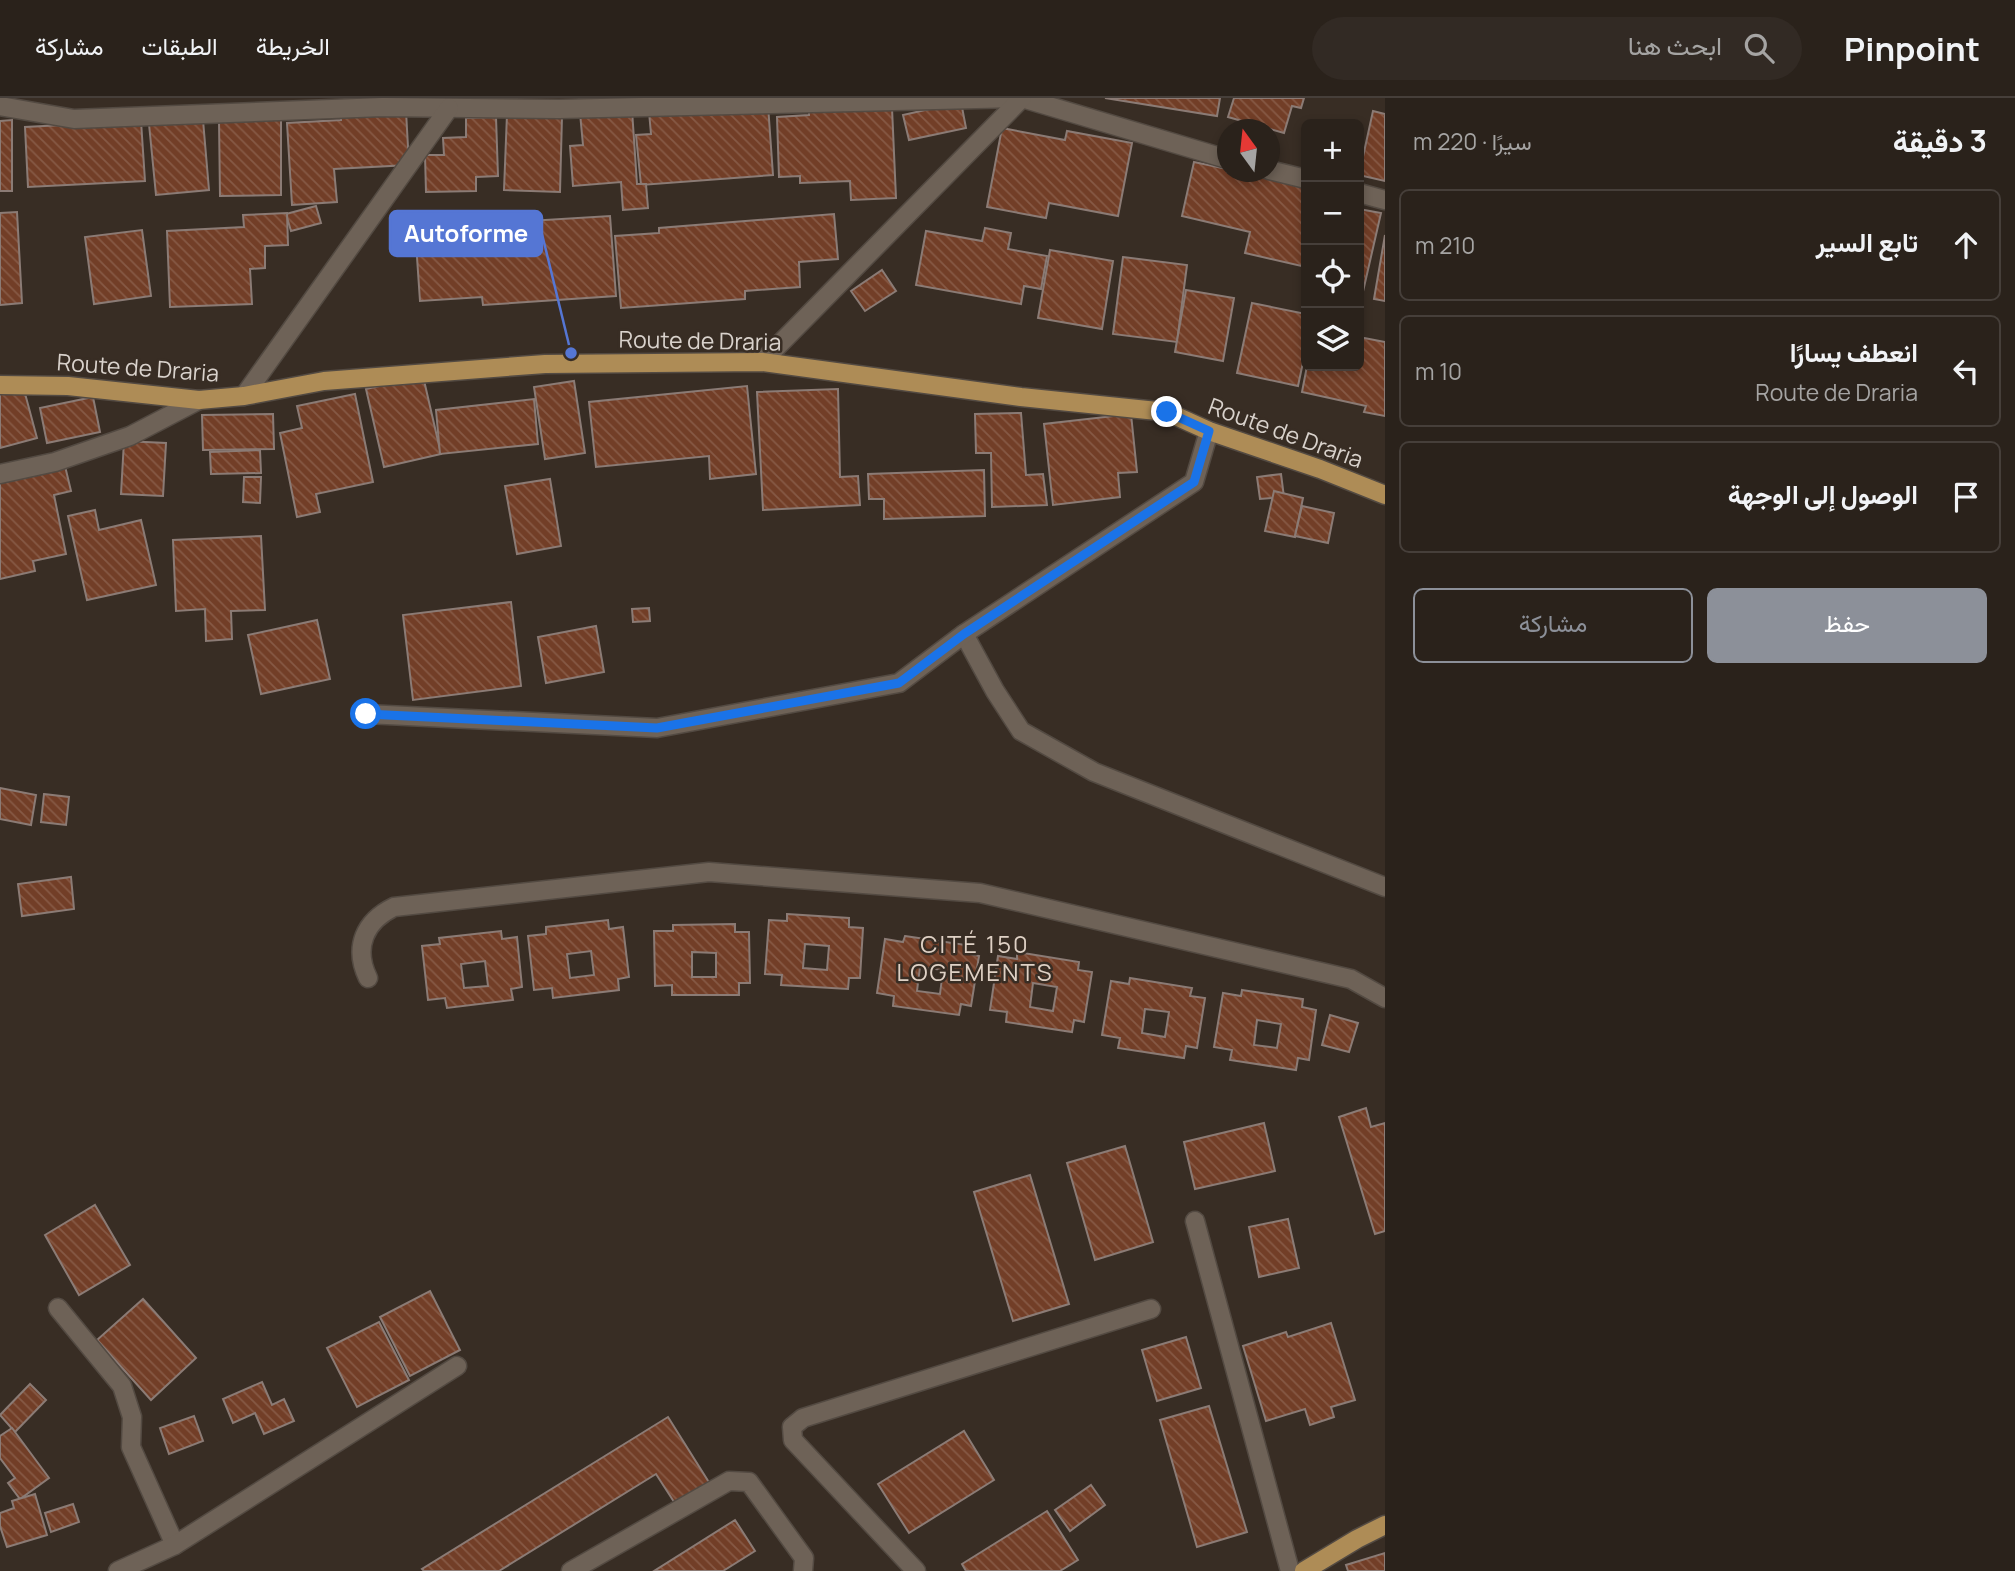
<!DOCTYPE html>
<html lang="ar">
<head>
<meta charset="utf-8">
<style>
  :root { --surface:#2a221b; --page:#322a24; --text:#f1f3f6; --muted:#a5a4a3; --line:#463f3a; --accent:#8c9099 }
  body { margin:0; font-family:Manrope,Vazirmatn,sans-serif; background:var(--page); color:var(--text); direction:rtl }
  .controls { position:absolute; right:21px; top:21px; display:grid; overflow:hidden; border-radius:10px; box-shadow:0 4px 10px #0003 }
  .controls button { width:63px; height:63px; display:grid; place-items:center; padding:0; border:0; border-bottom:2px solid var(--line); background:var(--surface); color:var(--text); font:35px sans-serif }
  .compass { position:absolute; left:1217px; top:21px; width:63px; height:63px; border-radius:50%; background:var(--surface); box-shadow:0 4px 10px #0003; rotate:345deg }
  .stop { position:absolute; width:21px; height:21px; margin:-16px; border:5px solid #1a73e8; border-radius:50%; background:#fff }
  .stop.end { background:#1a73e8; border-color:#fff; box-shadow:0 2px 7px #0008 }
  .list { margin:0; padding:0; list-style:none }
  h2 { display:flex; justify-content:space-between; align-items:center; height:91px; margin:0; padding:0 28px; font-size:30px }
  h2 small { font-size:23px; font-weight:400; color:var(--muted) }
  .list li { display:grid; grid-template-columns:46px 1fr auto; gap:21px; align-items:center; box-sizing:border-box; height:112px; margin:0 14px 14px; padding:0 14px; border:2px solid var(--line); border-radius:10px }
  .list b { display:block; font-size:26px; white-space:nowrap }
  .list p { margin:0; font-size:23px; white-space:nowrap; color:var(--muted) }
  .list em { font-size:23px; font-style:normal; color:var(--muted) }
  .actions { display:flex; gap:14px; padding:21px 28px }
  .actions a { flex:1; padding:16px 0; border:2px solid var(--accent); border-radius:10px; text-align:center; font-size:24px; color:var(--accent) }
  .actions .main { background:var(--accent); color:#fff }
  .icon { flex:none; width:38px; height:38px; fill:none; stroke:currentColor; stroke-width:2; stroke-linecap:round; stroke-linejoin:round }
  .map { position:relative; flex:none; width:1385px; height:1473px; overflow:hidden; direction:ltr }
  header { display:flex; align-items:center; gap:42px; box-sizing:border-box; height:98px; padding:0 35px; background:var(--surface); border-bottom:2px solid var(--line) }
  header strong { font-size:33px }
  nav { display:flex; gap:38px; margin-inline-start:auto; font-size:24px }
  .search { width:490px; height:63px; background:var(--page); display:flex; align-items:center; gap:18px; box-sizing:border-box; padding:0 24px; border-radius:38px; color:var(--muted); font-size:26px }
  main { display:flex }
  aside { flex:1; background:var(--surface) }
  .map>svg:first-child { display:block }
  .building { fill:url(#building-back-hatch); stroke:#8b7b75; stroke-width:2; fill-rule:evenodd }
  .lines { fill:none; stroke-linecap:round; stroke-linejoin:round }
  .minor-casing { stroke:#534a42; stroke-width:21 }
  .major-casing { stroke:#534a42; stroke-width:21 }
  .minor { stroke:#6e6257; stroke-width:18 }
  .major { stroke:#ae8c56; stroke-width:18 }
  .route { stroke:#1a73e8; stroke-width:9 }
  .labels { text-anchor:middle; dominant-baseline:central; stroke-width:5; stroke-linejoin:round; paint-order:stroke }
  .street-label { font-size:23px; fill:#d9d2cc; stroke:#382d24 }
  .neighbourhood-label { font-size:24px; letter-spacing:2px; fill:#dfd1c5; stroke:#382d24 }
  .leader { fill:none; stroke:#5576d4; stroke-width:2.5 }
  .callout-dot { fill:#5576d4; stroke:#382d24; stroke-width:2.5 }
  .callout { fill:#5576d4; stroke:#5576d4; stroke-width:2.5 }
  .callout-label { font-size:24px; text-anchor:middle; font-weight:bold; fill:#fff }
</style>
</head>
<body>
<header>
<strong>Pinpoint</strong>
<div class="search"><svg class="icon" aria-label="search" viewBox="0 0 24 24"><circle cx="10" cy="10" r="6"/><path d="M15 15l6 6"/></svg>ابحث هنا</div>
<nav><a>الخريطة</a><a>الطبقات</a><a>مشاركة</a></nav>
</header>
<main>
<aside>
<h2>3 دقيقة<small>سيرًا · 220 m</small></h2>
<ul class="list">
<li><svg class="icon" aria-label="ahead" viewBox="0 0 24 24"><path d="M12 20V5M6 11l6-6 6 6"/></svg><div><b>تابع السير</b></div><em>210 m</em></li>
<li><svg class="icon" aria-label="left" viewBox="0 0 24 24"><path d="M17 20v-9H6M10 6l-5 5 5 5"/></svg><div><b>انعطف يسارًا</b><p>Route de Draria</p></div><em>10 m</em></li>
<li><svg class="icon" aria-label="arrive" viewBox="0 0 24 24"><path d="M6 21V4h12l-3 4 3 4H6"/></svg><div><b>الوصول إلى الوجهة</b></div></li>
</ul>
<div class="actions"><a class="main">حفظ</a><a>مشاركة</a></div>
</aside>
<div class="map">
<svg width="1385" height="1473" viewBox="0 0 1385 1473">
  <defs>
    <pattern id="building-back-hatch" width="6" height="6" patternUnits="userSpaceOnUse" patternTransform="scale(1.75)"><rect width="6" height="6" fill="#723e27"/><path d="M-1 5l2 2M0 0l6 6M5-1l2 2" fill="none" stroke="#865945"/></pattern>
  </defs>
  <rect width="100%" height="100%" fill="#382d24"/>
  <g class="building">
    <path d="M1105 0H1220L1217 18Z"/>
    <path d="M1234 0H1304L1301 10 1292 8 1284 35 1228 19Z"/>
    <path d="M961 4 966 30 909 42 903 17Z"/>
    <path d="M768 7 773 77 641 87 636 37 651 36 649 14Z"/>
    <path d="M892 10 896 100 851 102 850 83 800 85V78L779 79 777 19 809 17V13Z"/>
    <path d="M632 12 637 86H646L648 110 623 112 621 84 573 88 570 48 583 47 580 15Z"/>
    <path d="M406 13 409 67 334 71 337 104 292 107 287 25 341 22V18Z"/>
    <path d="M1373 13 1385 16V83L1359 77Z"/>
    <path d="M507 16 562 18 560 94 504 92Z"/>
    <path d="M496 19 498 78 476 79V93L426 94 425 57H444L443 40 466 39V20Z"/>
    <path d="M281 21V97L220 98 219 22Z"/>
    <path d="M12 22V93H0V23Z"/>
    <path d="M203 22 209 92 156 97 149 26Z"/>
    <path d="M141 23 145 83 28 89 25 29Z"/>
    <path d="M1002 30 1065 42 1067 33 1132 45 1118 118 1049 105 1046 120 987 109Z"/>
    <path d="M1194 64 1227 71V74H1238L1306 89V169L1245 155 1250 134 1182 118Z"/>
    <path d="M316 108 321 125 291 133 286 116Z"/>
    <path d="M1359 111 1381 115 1362 198 1359 197Z"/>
    <path d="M17 114 22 205 0 207V115Z"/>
    <path d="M287 115 288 147 265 148V170L250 171 252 206 170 209 167 133 244 129 243 117Z"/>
    <path d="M834 116 838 161 799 164 800 189 745 193V201L621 210 615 138 659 135V130Z"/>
    <path d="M610 118 616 198 483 207 482 199 420 203 415 130Z"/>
    <path d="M985 130 1011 135 1008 151 1047 158 1041 191 1024 188 1021 206 916 187 926 133 982 143Z"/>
    <path d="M142 132 151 198 94 206 85 139Z"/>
    <path d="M1385 137V203L1374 201Z"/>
    <path d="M1050 152 1113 163 1102 231 1038 220Z"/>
    <path d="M1123 159 1187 167 1177 244 1113 236Z"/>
    <path d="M882 172 896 193 865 213 851 193Z"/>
    <path d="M1186 192 1234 200 1223 263 1175 254Z"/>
    <path d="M1252 205 1306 216V250L1298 288 1237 275Z"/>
    <path d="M1359 239 1385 244V318L1364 314 1366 308 1302 294 1307 268H1359Z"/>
    <path d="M423 278 441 356 384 369 366 291Z"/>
    <path d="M574 283 585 355 545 361 534 289Z"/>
    <path d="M23 288 37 340 0 350V295Z"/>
    <path d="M747 288 756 376 710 381 709 358 596 369 589 304Z"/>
    <path d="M838 291 840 379 858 378 860 407 763 412 757 294Z"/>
    <path d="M355 296 373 384 316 396 320 414 297 419 280 335 302 330 297 308Z"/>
    <path d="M93 299 100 334 47 345 40 310Z"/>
    <path d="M534 301 538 346 440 356 436 312Z"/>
    <path d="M1021 315 1026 377 1043 376 1047 407 992 409 991 355H976L975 316Z"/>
    <path d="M273 316 274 351 203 352 202 317Z"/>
    <path d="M1131 316 1137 374 1118 375 1120 399 1053 407 1044 326Z"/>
    <path d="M124 343 166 345 163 398 121 396Z"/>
    <path d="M260 352 261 375 211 376 210 354Z"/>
    <path d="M65 368 71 393 54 397 66 456 33 463 35 473 0 481V382Z"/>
    <path d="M984 372 985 418 884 421V401H869L868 376Z"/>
    <path d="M1281 376 1284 399 1260 401 1257 379Z"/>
    <path d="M244 379H261L260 405 243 404Z"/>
    <path d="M550 381 561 448 517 456 505 388Z"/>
    <path d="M1274 393 1303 400 1295 439 1265 433Z"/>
    <path d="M1302 408 1334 415 1328 445 1295 438Z"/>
    <path d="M95 412 99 432 141 422 156 487 87 502 68 418Z"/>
    <path d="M261 438 265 512 231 513 232 541 206 543 205 511 176 513 173 442Z"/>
    <path d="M511 504 521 588 413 602 403 517Z"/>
    <path d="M649 510 650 523 633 524 632 511Z"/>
    <path d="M317 522 330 581 261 596 248 537Z"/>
    <path d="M596 528 604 574 546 585 538 539Z"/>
    <path d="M0 690 36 697 31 727 0 721Z"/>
    <path d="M44 696 69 699 66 727 41 724Z"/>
    <path d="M71 779 74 811 22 818 18 786Z"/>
    <path d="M787 816 849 820V829L863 830 860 880H849L848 891 781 887 782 877 765 876 769 822 787 823ZM805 846 829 848 827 872 803 870Z"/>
    <path d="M608 822 609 831 623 829 629 879 618 881 619 892 553 900 552 890 534 892 528 838 546 836V829ZM591 853 594 877 570 880 567 856Z"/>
    <path d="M735 826V834H749L750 885H739V897H672V887L655 888 654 833H673V827ZM692 854 716 855V879H692Z"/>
    <path d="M501 833 502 841 517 839 522 889 511 891 513 902 447 910 445 900 428 902 422 848 440 846 439 840ZM485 863 488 888 464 890 461 866Z"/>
    <path d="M905 838 966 847 965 855 979 858 971 908 961 906 959 917 893 908 894 898 877 895 885 841 903 844ZM920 869 943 872 940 896 917 893Z"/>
    <path d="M1017 854 1079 864 1078 872 1092 874 1084 924 1074 922 1072 934 1006 924 1007 914 990 912 998 858 1017 861ZM1033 885 1057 889 1053 913 1030 909Z"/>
    <path d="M1130 880 1192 890 1190 898 1205 900 1197 950 1186 948 1184 960 1118 950 1120 940 1102 937 1111 883 1129 886ZM1145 911 1169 914 1165 939 1142 935Z"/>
    <path d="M1242 892 1303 901 1302 909 1316 912 1309 962 1298 960 1296 972 1230 962 1232 952 1214 949 1223 895 1241 898ZM1257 922 1281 926 1277 950 1254 947Z"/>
    <path d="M1330 917 1358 925 1349 954 1322 947Z"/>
    <path d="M1366 1010 1371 1029 1385 1025V1133L1375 1136 1339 1019Z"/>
    <path d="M1264 1025 1275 1073 1195 1091 1184 1044Z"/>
    <path d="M1125 1048 1153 1144 1095 1162 1067 1065Z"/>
    <path d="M1030 1077 1069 1206 1013 1223 974 1094Z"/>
    <path d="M95 1107 130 1167 79 1197 45 1137Z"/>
    <path d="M1288 1121 1299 1170 1259 1179 1249 1129Z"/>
    <path d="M430 1193 460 1252 410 1278 380 1219Z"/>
    <path d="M143 1201 196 1260 151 1302 97 1242Z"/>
    <path d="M379 1224 409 1282 357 1309 327 1250Z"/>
    <path d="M1331 1225 1355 1302 1331 1309 1334 1319 1310 1327 1305 1311 1266 1323 1243 1248 1286 1234 1288 1239Z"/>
    <path d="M1186 1239 1201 1290 1157 1303 1142 1252Z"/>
    <path d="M262 1284 272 1307 284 1301 294 1323 264 1336 255 1315 233 1325 223 1301Z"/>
    <path d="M30 1286 46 1302 15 1334 0 1317Z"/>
    <path d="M1209 1308 1247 1434 1197 1449 1160 1322Z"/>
    <path d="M194 1318 203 1343 169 1356 160 1330Z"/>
    <path d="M668 1319 710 1386 676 1407 656 1376 499 1473H424L422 1471Z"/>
    <path d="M12 1330 49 1380 20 1401 8 1385 15 1380 0 1360V1338Z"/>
    <path d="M964 1333 994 1382 909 1435 878 1386Z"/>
    <path d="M1091 1387 1105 1407 1070 1433 1055 1412Z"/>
    <path d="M35 1396 47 1437 7 1449 0 1428V1415L14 1410 12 1403Z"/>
    <path d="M73 1406 79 1424 51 1434 45 1415Z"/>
    <path d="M1047 1413 1078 1462 1060 1473H966L962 1466Z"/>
    <path d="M735 1422 755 1453 723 1473H654Z"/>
    <path d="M1385 1455V1473H1348L1346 1467Z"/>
  </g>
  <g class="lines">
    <g class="minor-casing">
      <g id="minor">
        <path d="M0 8 74 21 383 9 559 11 1022 0 1227 61"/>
        <path d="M1269 72 1306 81"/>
        <path d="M1359 95 1385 102"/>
        <path d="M762 264 1022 0"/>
        <path d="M244 298 449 10"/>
        <path d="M0 376 55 364 130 338 199 302"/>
        <path d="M964 536 995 593 1021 633 1094 674 1385 789"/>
        <path d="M366 616 657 630 899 585 964 536 1194 384 1209 333"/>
        <path d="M368 880C353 849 365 823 394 809L709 774 980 795 1351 881 1385 900"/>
        <path d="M1195 1123 1290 1473"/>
        <path d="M58 1210 122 1288 132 1319 131 1349 175 1447"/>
        <path d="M118 1473 175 1447 457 1268"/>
        <path d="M571 1473 729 1383 749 1384 804 1460 803 1473"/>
        <path d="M916 1473 793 1342 792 1329 803 1320 1151 1211"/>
      </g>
    </g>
    <g class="major-casing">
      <g id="major">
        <path d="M0 287 68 288 199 302 244 298 324 283 545 266 762 264 1021 299 1167 314 1209 333 1320 371 1385 397"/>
        <path d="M1304 1473 1357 1441 1385 1427"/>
      </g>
    </g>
    <use href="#minor" class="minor"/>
    <use href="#major" class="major"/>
  </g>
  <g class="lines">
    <path class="route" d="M366 616 657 630 899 585 964 536 1194 384 1209 333 1167 314"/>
  </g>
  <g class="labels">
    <g class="street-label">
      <text transform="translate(700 242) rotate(1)">Route de Draria</text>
      <text transform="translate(138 269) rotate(4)">Route de Draria</text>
      <text transform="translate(1286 334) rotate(20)">Route de Draria</text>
    </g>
    <g class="neighbourhood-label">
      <text x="975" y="845">CITÉ 150<tspan x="975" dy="28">LOGEMENTS</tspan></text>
    </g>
  </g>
  <path class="leader" d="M571 255L542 136"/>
  <circle class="callout-dot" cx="571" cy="255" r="7"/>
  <rect class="callout" x="390" y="113" width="152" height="45" rx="7"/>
  <g class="callout-label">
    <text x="466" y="144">Autoforme</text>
  </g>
</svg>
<div class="controls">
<button>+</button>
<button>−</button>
<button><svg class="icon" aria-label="locate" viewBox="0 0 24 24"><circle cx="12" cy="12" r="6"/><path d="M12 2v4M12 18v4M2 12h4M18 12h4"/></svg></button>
<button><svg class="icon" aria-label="layers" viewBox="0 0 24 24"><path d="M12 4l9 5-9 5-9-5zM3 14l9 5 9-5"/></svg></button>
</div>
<svg class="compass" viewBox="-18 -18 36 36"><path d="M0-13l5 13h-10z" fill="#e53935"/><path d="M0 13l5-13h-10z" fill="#a5a4a3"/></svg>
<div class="stop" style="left:366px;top:616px"></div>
<div class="stop end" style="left:1167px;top:314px"></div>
</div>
</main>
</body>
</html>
